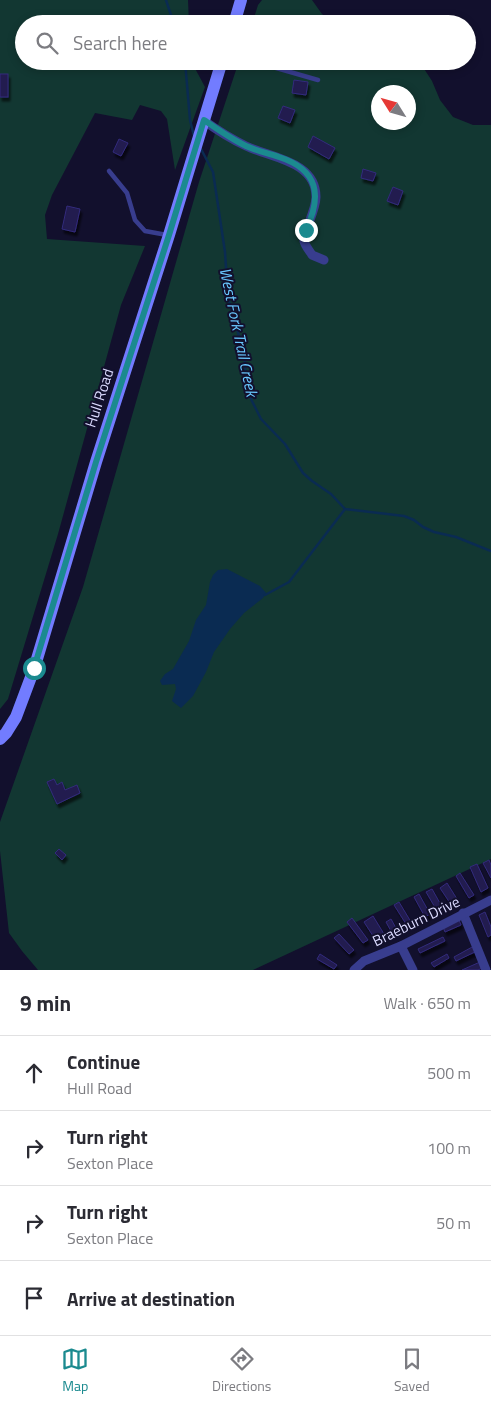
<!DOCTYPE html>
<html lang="en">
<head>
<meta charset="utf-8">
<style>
  :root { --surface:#fff; --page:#f2f2f3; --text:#2b2b33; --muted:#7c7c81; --line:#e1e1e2; --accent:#1b8a8f }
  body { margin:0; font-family:"Titillium Web",sans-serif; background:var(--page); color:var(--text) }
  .compass { position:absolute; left:371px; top:85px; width:45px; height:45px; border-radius:50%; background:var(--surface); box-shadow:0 2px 8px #0003; rotate:307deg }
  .stop { position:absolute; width:15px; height:15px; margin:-11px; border:4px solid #1b8a8f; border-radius:50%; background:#fff }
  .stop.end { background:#1b8a8f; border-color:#fff; box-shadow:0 1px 5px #0008 }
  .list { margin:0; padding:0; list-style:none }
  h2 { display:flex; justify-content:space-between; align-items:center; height:65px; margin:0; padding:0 20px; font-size:21px }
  h2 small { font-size:16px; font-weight:400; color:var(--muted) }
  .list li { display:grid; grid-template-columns:32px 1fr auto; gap:15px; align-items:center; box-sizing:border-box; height:75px; padding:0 20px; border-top:1px solid var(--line) }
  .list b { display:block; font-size:19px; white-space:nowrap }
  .list p { margin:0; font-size:16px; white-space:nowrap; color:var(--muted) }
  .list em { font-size:16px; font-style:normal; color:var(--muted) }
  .icon { flex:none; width:28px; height:28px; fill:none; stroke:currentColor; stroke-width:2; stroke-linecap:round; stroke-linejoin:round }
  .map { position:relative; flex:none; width:491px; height:970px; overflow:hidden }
  .search { position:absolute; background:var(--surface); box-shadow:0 2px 8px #0003; left:15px; right:15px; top:15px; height:55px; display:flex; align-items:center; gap:12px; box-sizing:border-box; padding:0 18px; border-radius:28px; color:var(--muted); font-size:19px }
  .sheet { height:365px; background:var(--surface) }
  nav { display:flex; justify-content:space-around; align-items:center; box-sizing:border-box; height:70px; border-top:1px solid var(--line); background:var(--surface); font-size:14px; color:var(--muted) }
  nav a { display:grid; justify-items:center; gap:2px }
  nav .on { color:var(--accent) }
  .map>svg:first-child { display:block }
  .green { fill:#123732; fill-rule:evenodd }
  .water { fill:#0a2b52 }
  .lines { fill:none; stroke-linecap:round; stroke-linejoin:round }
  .stream { stroke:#0a2b52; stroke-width:2.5 }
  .building { fill:#201b4f; stroke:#332b7c; filter:url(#shadow) }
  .service { stroke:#383d8e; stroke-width:4.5 }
  .minor { stroke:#383d8e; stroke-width:9 }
  .secondary { stroke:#727cff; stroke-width:12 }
  .route { stroke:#1b8a8f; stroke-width:6 }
  .labels { text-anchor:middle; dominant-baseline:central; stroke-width:4; stroke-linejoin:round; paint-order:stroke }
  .street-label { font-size:15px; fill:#dcdbff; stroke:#12102d }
  .water-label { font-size:16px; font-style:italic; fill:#69c8ff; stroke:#12102d }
</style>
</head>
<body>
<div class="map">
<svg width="491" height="970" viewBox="0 0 491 970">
  <defs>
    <filter id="shadow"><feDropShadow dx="2" dy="4" stdDeviation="1" flood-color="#0009"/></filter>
  </defs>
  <rect width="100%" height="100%" fill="#12102d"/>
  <g class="green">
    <path d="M0 0H188L189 24H24V61H191L205 87 175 170 167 119 161 111 140 105 132 120 95 113 52 195 45 215 47 239 145 246 121 305 58 534 8 699 0 709Z"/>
    <path d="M262 0H312L322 14 335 24H252L258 5Z"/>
    <path d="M239 61H419L432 81 440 100 453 117 473 125H491V859L253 970H38L22 951 9 933 0 851V822L83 587 199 182ZM378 92H408V122H378Z"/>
  </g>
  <path class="water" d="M227 569 260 586 266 593 263 598 244 613 230 629 214 652 206 672 193 696 181 708 172 701 176 689 175 684 162 685 160 681 165 674 173 669 189 641 196 620 206 605 210 582 213 575 218 570Z"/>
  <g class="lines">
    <g class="stream">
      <path d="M166 0 174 24"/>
      <path d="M185 61 190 120 194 136"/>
      <path d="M201 149 213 172 225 252 228 298 244 353 246 376 251 399 261 419 285 444 303 473 312 481 331 494 345 509 404 516 414 520 423 527 434 532 456 537 491 551"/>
      <path d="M265 595 289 582 345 509"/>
    </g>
  </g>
  <g class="building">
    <rect x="0" y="74" width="8" height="23"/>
    <path d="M294 80 308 82 306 95 292 93Z"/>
    <path d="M283 106 295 110 290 123 278 118Z"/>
    <path d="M313 136 335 148 329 159 308 147Z"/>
    <path d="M119 139 128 143 121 156 113 152Z"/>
    <path d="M363 169 376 173 373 181 361 178Z"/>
    <path d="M393 187 403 191 398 205 387 201Z"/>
    <path d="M67 206 80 209 75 232 62 229Z"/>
    <path d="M54 779 57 785 62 782 65 790 77 785 80 793 57 804 47 782Z"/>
    <path d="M59 849 66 855 62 860 55 853Z"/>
    <path d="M489 860 491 865V878L483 863Z"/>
    <path d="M477 864 488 888 481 892 470 867Z"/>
    <path d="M460 873 474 895 469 898 456 876Z"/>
    <path d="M447 883 457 899 450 903 440 888Z"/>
    <path d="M432 889 441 905 436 909 426 892Z"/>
    <path d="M419 894 430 914 425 917 414 897Z"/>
    <path d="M399 902 411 922 406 924 394 905Z"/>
    <path d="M485 912 491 927V935L488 937 479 915Z"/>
    <path d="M373 916 384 934 375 939 364 922Z"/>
    <path d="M352 918 368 940 363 943 347 922Z"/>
    <path d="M391 919 397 930 392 933 386 922Z"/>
    <path d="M459 920 461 925 445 932 443 927Z"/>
    <path d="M339 934 354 950 349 954 334 938Z"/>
    <path d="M443 937 445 941 420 953 418 949Z"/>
    <path d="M474 946 477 951 456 961 454 957Z"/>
    <path d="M320 954 337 965 334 969 317 959Z"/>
    <path d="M447 954 449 958 434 967 431 963Z"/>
    <path d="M480 962 482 968 478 970H462Z"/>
  </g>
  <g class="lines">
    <g class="service">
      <path d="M252 61 318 80"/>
      <path d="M109 171 127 193 135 220 145 231 167 235"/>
    </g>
    <g class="minor">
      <path d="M203 120C217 130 231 139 246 146 271 158 316 161 316 197 316 211 303 232 304 241 305 246 310 251 312 255L324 260"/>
      <path d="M463 913 486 970"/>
      <path d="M401 946 413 970"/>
      <path d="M354 970 364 961 401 946 491 900"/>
    </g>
    <g class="secondary">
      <path d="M234 24 241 0"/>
      <path d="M0 739 6 733 16 717 34 669 96 462 169 235 222 61"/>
    </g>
  </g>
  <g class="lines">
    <path class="route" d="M34 668 96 462 169 235 204 120C217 129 231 139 246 146 257 151 268 153 279 157 319 170 322 196 306 230"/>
  </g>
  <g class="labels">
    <g class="street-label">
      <text transform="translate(99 398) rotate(-72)">Hull Road</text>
      <text transform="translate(416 921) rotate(-26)">Braeburn Drive</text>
    </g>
    <g class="water-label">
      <text transform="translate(239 332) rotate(78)">West Fork Trail Creek</text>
    </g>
  </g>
</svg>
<svg class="compass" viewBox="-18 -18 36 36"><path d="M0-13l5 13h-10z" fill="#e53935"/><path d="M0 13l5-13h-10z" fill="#7c7c81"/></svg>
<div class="stop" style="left:34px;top:668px"></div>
<div class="stop end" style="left:306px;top:230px"></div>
<div class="search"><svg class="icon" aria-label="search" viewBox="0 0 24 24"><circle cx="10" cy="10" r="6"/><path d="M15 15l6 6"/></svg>Search here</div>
</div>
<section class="sheet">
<h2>9 min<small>Walk · 650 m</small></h2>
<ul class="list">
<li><svg class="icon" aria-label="ahead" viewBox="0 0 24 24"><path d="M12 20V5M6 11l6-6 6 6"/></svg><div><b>Continue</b><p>Hull Road</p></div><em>500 m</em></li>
<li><svg class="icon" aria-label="right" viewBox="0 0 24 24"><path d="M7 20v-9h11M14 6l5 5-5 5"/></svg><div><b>Turn right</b><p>Sexton Place</p></div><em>100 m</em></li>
<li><svg class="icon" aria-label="right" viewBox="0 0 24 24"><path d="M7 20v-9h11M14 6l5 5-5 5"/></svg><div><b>Turn right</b><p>Sexton Place</p></div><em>50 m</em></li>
<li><svg class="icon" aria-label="arrive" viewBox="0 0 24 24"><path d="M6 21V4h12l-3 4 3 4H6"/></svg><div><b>Arrive at destination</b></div></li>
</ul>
</section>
<nav>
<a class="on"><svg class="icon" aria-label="map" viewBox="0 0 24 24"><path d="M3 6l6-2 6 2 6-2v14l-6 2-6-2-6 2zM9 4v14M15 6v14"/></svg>Map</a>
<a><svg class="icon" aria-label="directions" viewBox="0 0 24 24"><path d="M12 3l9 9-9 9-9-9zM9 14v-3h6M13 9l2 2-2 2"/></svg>Directions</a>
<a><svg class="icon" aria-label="saved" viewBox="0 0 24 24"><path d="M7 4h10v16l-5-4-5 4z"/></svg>Saved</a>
</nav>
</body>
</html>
